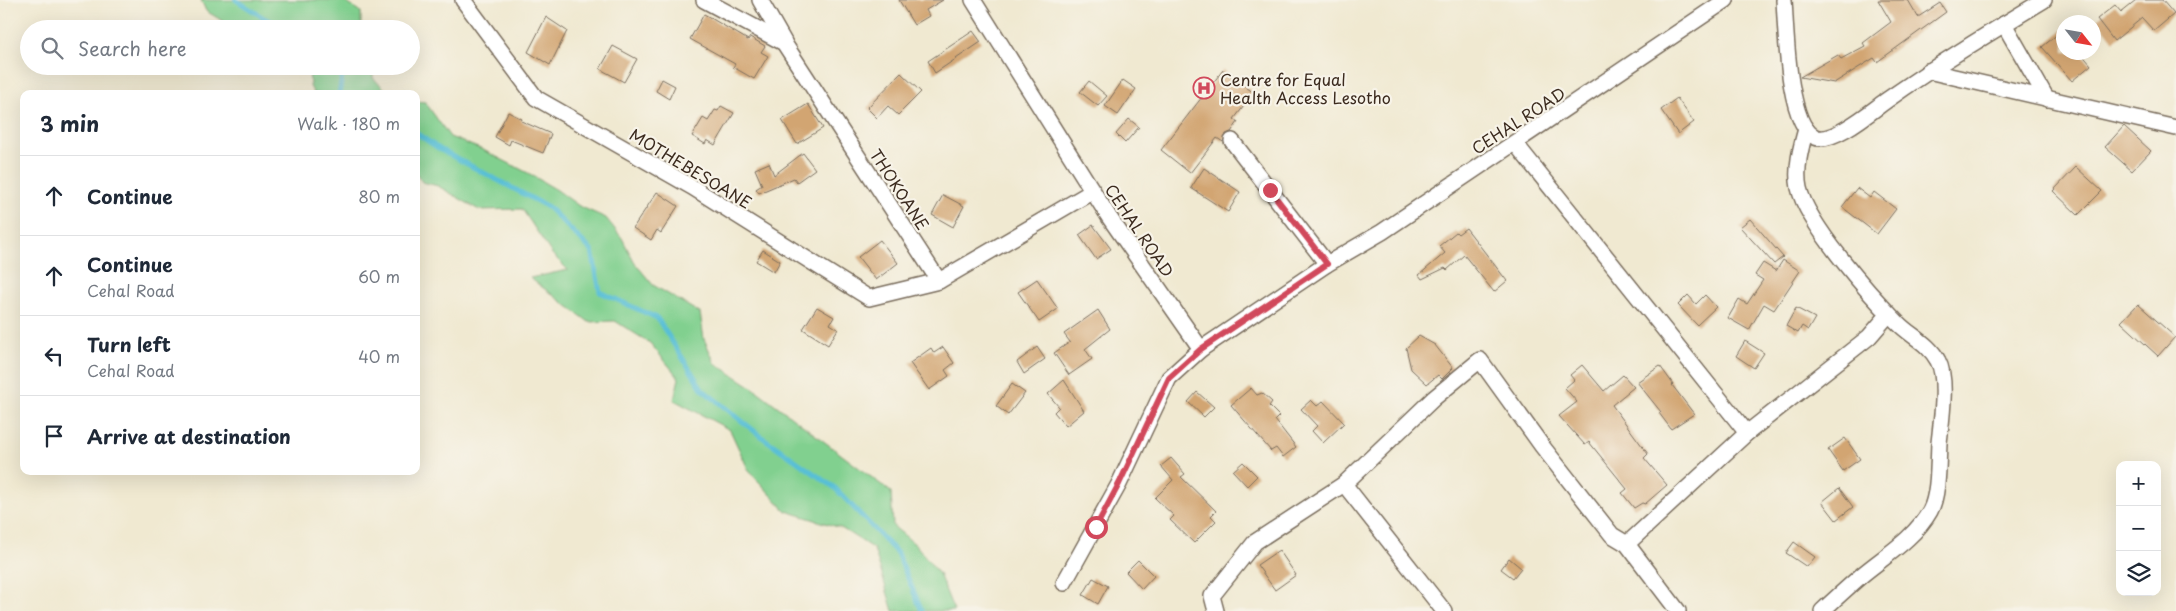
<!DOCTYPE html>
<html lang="en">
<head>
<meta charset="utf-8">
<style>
  :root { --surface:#fff; --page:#f6f6f7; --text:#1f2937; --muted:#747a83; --line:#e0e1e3 }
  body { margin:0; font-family:"Playpen Sans",sans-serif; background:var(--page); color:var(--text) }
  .controls { position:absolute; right:15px; bottom:15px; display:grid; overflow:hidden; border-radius:10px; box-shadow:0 5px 20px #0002 }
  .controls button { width:45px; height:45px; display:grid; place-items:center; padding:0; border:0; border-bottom:1px solid var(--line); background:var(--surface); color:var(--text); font:25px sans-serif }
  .compass { position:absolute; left:2056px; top:15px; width:45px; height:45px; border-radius:50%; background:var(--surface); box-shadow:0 5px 20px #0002; rotate:121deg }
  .stop { position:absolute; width:15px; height:15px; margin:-11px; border:4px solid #d1495b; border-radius:50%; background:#fff }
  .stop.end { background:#d1495b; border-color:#fff; box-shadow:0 1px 5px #0008 }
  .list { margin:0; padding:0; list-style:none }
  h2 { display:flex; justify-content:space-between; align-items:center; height:65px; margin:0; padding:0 20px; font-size:21px }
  h2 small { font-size:16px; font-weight:400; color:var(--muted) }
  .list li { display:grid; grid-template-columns:32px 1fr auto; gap:15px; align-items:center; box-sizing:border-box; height:80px; padding:0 20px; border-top:1px solid var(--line) }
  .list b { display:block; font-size:19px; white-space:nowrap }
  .list p { margin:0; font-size:16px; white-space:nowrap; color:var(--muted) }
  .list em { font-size:16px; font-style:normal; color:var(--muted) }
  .icon { flex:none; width:28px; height:28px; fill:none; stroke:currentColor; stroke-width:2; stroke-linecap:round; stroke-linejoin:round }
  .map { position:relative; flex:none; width:2176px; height:611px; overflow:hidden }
  .search { position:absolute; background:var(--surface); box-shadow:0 5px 20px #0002; left:20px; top:20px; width:400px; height:55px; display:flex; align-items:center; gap:12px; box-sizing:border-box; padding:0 18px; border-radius:28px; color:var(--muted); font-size:19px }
  .panel { position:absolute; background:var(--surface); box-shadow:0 5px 20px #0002; left:20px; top:90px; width:400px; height:385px; border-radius:10px }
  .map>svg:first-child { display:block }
  .green { fill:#81d08f; stroke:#5e7d56 }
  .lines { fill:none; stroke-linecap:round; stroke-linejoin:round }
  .stream { stroke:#58bfd6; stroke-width:5 }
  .building { fill:#d2a572 }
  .street-casing { stroke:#7a6d5d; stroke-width:18 }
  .street { stroke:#fff; stroke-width:15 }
  .route { stroke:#d1495b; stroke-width:6 }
  .labels { text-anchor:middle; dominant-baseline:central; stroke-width:4.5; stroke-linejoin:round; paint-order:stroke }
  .poi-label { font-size:16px; fill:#3b2a1e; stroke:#f7f3e8; text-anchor:start }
  .street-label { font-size:16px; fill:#3b2a1e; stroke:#f7f3e8 }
</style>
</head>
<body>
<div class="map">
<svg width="2176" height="611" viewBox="0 0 2176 611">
  <rect width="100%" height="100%" fill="#f7f3e8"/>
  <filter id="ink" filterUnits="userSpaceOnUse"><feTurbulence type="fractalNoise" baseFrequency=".02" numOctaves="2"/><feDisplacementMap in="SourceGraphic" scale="10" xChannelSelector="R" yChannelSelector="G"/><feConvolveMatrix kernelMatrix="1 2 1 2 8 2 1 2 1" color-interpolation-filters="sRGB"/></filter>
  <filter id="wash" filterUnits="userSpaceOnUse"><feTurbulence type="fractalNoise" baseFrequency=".0096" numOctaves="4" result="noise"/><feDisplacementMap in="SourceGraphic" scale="20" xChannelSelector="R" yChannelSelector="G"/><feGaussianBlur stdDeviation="1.12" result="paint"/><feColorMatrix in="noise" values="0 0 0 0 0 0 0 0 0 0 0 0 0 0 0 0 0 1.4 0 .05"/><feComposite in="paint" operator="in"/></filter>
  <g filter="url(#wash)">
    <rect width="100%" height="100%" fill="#f0e9d1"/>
    <g class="green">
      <path d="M201 0H342L361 12V23L365 29H236L206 11Z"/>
      <path d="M309 66H373V78L390 94H314L310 86Z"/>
      <path d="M416 101 425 102 450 137 483 150 528 173 557 190 579 206 606 218 622 238 634 262 653 285 700 313 704 339 715 363 752 387 891 492 893 526 916 545 939 574 954 611H893L874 549 841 528 786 511 749 471 730 430 674 400 679 378 650 343 615 321 589 322 530 278 568 270 552 254 522 209 479 210 438 186 422 182 416 173Z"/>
    </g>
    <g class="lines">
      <g class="stream">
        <path d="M236 0 264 18 289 29"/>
        <path d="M339 94 344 66"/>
        <path d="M416 133 441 150 548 207 592 251 600 292 657 318 703 390 762 437 835 488 897 553 922 611"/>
      </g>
    </g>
    <g id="blocks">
      <g class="building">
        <path d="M899 0H943L926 10 929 16 914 25Z"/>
        <path d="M1878 0H1908L1918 17 1940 3 1946 12 1877 62 1874 58 1834 83 1800 77 1838 55 1841 59 1865 46 1863 43 1891 22Z"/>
        <path d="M2136 0H2162L2174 14 2154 31 2142 18 2114 41 2097 19 2115 5 2121 12Z"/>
        <path d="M704 14 748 40 750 37 765 46 761 52 768 56 754 79 733 67 735 64 690 39Z"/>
        <path d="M546 17 567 31 550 65 528 52Z"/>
        <path d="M2064 29V52H2080L2091 65 2072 81 2042 47Z"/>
        <path d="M973 31 981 42 935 73 928 61Z"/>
        <path d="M613 46 637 59 624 82 600 69Z"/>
        <path d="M1223 70 1254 93 1234 119 1238 122 1231 132 1226 134 1223 142 1217 138 1190 173 1161 150Z"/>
        <path d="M901 73 921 92 898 115 888 106 877 118 867 108Z"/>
        <path d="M662 79 675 86 669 99 656 91Z"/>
        <path d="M1123 80 1136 89 1118 115 1105 106Z"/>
        <path d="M1089 81 1107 96 1098 106 1080 92Z"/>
        <path d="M1677 98 1694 122 1678 134 1661 110Z"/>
        <path d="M808 104 823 128 797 144 782 120Z"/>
        <path d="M721 106 734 113 715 145 707 140 705 144 692 136 703 118 708 121 715 110 718 111Z"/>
        <path d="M508 112 522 119 521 121 551 134 543 153 511 140 509 145 495 137Z"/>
        <path d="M1129 119 1139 127 1125 143 1116 134Z"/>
        <path d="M2124 126 2151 151 2132 171 2105 147Z"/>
        <path d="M803 153 815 169 797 182 794 178 759 193 756 189 762 185 755 169 769 163 774 175Z"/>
        <path d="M2076 167 2102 191 2078 215 2053 191Z"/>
        <path d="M1204 168 1240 192 1228 212 1191 188Z"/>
        <path d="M1857 188 1870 198 1874 192 1896 209 1877 234 1842 207Z"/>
        <path d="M657 192 678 206 661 233 657 230 651 240 633 228Z"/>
        <path d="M943 195 964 206 953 227 932 215Z"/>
        <path d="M1750 219 1783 257 1774 264 1740 227Z"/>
        <path d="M1093 225 1111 249 1096 259 1079 235Z"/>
        <path d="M1466 228 1507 281 1494 292 1464 255 1447 270 1445 268 1422 279 1419 275 1445 253 1439 246 1456 232 1458 234Z"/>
        <path d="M880 240 898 263 876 280 858 257Z"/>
        <path d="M763 250 780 261 774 272 756 261Z"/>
        <path d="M1783 260 1800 271 1774 310 1764 304 1749 330 1728 318 1739 299 1747 304 1763 280 1755 275 1763 263 1776 271Z"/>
        <path d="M1037 279 1058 309 1039 322 1018 292Z"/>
        <path d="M1688 295 1696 304 1705 295 1716 307 1697 325 1678 305Z"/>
        <path d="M2138 304 2175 337 2158 356 2121 322Z"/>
        <path d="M817 307 834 317 830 324 838 329 828 345 803 329Z"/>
        <path d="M1796 308 1815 318 1808 330 1802 326 1798 333 1786 326Z"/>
        <path d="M1098 310 1110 329 1085 349 1092 359 1069 375 1054 353 1070 342 1064 334Z"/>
        <path d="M1419 336 1435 345 1453 368 1442 379 1438 375 1427 384 1411 369 1406 348Z"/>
        <path d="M1745 341 1764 353 1754 368 1736 356Z"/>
        <path d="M943 347 954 363 945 370 949 376 929 390 910 363 931 348 934 353Z"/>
        <path d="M1037 347 1045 359 1024 374 1017 362Z"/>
        <path d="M1582 365 1604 391 1623 375 1634 387 1612 405 1648 454 1644 458 1667 485 1645 504 1642 503 1634 508 1622 493 1627 489 1589 442 1585 445 1559 416 1577 402 1565 388 1574 380 1570 375Z"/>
        <path d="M1660 366 1673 384 1672 385 1694 414 1671 429 1659 413 1661 412 1637 382Z"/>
        <path d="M1064 380 1084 411 1066 426 1054 412 1059 407 1048 394Z"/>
        <path d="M1012 384 1025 393 1008 415 996 406Z"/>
        <path d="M1251 388 1257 395 1262 393 1272 402 1269 406 1279 416 1275 420 1296 447 1283 457 1276 448 1271 451 1231 405Z"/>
        <path d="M1197 392 1214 407 1204 417 1188 402Z"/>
        <path d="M1311 400 1317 406 1323 401 1344 423 1323 443 1312 431 1317 426 1301 409Z"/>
        <path d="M1845 438 1860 459 1843 471 1828 450Z"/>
        <path d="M1171 458 1185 474 1181 477 1216 511 1211 516 1216 521 1194 543 1170 520 1174 516 1155 498 1173 480 1161 466Z"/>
        <path d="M1243 462 1257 476 1247 486 1233 471Z"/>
        <path d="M1839 488 1853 507 1836 520 1822 502Z"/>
        <path d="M1794 542 1815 557 1807 567 1786 553Z"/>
        <path d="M1279 550 1296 575 1275 590 1257 565Z"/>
        <path d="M1509 558 1521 568 1513 578 1501 569Z"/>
        <path d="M1138 560 1154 576 1142 589 1126 572Z"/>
        <path d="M1093 578 1108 586 1098 604 1083 595Z"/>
      </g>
    </g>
  </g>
  <g filter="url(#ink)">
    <use href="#blocks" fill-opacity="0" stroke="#7a6d5d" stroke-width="1"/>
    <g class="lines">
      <g class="street-casing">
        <g id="street">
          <path d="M463 0 536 98 692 187 869 298 939 281"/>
          <path d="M704 0 784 43 939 281 1093 191"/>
          <path d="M760 0 784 42"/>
          <path d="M973 0 1109 217 1201 349 1327 264 1382 232 1726 0"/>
          <path d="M1784 0C1786 28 1787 124 1815 137 1832 145 1874 109 1887 100 1938 64 1991 32 2044 0"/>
          <path d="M2004 24 2047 99"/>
          <path d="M1928 71 2176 128"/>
          <path d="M1806 129C1801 147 1795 169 1799 188 1807 224 1870 295 1897 322 1910 336 1929 343 1938 361 1948 379 1941 423 1939 443 1938 462 1939 495 1930 511 1914 539 1886 555 1862 575 1848 587 1835 599 1822 611"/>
          <path d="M1232 141 1327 264"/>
          <path d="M1515 143 1747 433"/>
          <path d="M1344 484 1444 611"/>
          <path d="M1627 544 1747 433 1869 337 1889 314"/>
          <path d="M1064 583 1119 484 1169 378 1201 349"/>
          <path d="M1216 611 1212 596 1255 542 1344 484 1434 398 1480 360 1542 446 1612 535 1627 544 1678 611"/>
        </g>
      </g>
      <use href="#street" class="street"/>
    </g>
  </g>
  <g class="lines" filter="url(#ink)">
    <path class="route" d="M1096 527 1119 484 1169 378 1201 349 1327 264 1270 190"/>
  </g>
  <defs>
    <g id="hospital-ring" transform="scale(1.125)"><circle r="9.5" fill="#f7f3e8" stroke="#d1495b" stroke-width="1.5"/><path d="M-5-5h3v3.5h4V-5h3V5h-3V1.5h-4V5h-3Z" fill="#d1495b"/></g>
  </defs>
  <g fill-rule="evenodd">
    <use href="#hospital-ring" x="1204" y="88"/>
  </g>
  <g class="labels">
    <g class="poi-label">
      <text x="1220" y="79">Centre for Equal<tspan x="1220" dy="18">Health Access Lesotho</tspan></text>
    </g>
    <g class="street-label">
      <text transform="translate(1518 120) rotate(-33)">CEHAL ROAD</text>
      <text transform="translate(691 168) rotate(31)">MOTHEBESOANE</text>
      <text transform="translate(900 189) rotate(57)">THOKOANE</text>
      <text transform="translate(1140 230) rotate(56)">CEHAL ROAD</text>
    </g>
  </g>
</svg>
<div class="controls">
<button>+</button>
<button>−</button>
<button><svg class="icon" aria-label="layers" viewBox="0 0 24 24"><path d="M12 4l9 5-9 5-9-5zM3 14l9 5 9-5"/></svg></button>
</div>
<svg class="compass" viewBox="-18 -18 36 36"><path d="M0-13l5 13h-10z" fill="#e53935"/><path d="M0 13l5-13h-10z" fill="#747a83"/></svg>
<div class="stop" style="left:1096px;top:527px"></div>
<div class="stop end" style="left:1270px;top:190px"></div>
<div class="search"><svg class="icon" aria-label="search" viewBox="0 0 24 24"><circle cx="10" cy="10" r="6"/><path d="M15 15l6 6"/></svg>Search here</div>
<section class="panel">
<h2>3 min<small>Walk · 180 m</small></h2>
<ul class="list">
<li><svg class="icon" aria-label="ahead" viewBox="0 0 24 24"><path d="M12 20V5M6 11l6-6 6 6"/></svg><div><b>Continue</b></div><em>80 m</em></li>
<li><svg class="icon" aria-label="ahead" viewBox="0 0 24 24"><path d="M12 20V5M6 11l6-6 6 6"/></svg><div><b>Continue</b><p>Cehal Road</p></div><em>60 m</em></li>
<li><svg class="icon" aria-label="left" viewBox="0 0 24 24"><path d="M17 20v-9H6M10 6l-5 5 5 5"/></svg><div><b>Turn left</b><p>Cehal Road</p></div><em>40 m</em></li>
<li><svg class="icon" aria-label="arrive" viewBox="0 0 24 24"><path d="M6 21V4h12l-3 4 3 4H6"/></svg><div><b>Arrive at destination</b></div></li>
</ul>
</section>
</div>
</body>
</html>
